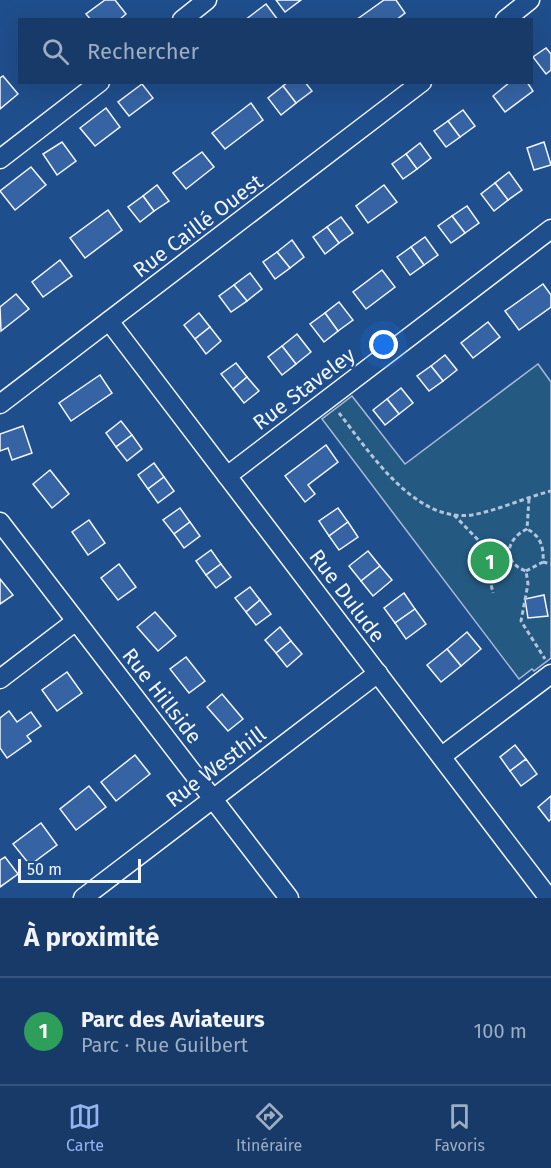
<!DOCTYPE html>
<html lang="fr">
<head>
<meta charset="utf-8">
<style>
  :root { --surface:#173a69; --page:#244571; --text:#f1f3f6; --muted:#9eadc0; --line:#36547d; --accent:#95b2f1 }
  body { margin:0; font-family:"Fira Sans",sans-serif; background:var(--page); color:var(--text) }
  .scale { position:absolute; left:18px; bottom:15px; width:123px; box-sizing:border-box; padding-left:6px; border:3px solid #f2f6ff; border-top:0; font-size:16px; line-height:21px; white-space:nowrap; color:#f2f6ff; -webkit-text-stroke:4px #1f4e8c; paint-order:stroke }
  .you { position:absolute; left:384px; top:345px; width:21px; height:21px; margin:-15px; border:4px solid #fff; border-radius:50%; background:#1a73e8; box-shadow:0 0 0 9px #1a73e833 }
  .badge { display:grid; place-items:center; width:39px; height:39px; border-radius:50%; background:var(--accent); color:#fff; font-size:20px; font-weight:700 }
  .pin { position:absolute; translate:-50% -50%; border:3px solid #fff; box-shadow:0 2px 6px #0006 }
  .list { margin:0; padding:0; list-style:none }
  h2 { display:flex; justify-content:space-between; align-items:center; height:78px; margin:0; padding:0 24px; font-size:26px }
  h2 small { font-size:20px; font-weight:400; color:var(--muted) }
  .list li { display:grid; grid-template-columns:39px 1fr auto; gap:18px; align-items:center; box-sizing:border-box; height:108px; padding:0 24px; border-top:2px solid var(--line) }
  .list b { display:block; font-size:22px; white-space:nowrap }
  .list p { margin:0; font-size:20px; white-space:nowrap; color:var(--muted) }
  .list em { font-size:20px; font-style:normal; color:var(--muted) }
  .icon { flex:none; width:33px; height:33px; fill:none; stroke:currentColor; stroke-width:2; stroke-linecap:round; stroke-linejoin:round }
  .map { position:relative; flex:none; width:551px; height:898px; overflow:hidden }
  .search { position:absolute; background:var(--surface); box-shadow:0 6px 24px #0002; left:18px; right:18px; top:18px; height:66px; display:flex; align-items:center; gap:15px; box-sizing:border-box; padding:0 21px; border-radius:0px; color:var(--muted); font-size:22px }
  .sheet { height:186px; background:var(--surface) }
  nav { display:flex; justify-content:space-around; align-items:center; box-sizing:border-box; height:84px; border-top:2px solid var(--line); background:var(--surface); font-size:16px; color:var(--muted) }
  nav a { display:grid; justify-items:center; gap:3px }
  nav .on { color:var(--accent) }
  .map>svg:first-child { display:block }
  .green { fill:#245a82; stroke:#a8bbd7; stroke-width:1.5 }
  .building { fill:#3563a3; stroke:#f2f6ff; stroke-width:1.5 }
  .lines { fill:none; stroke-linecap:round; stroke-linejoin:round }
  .minor-casing { stroke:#f2f6ff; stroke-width:21 }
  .path { stroke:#b3c4dc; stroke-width:3; stroke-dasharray:4.5 3; stroke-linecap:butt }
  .minor { stroke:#1f4e8c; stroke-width:18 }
  .labels { text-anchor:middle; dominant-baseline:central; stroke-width:4.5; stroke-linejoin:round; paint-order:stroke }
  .street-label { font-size:21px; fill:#f2f6ff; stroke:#1f4e8c }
</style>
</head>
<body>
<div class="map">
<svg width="551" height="898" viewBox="0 0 551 898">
  <rect width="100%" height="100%" fill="#1f4e8c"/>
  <path class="green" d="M538 364 551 382V658L534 671 532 669 519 679 322 419 352 396 405 464Z"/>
  <g class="building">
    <path d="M105 0H115L126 14 119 20H91L86 14Z"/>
    <path d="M276 0H301L285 12Z"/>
    <path d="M384 0H396L405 13 396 20H356Z"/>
    <path d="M266 4 278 20H245Z"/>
    <path d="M546 48 551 54V70L546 74 533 57Z"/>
    <path d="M3 76 18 94 0 109V78Z"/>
    <path d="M288 82H305L312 91 296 103 283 86Z"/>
    <path d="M510 82H527L533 91 505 112 493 96Z"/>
    <path d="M142 84 153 98 129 116 118 102Z"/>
    <path d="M283 86 296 103 281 115 268 98Z"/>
    <path d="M251 103 263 120 225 149 212 133Z"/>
    <path d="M106 108 120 127 95 146 80 128Z"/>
    <path d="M463 110 475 126 460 137 448 121Z"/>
    <path d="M448 121 460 137 446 147 434 131Z"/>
    <path d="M62 142 76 161 57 175 43 154Z"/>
    <path d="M544 142 551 165 534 170 527 148Z"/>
    <path d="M420 143 431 158 417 169 406 154Z"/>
    <path d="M202 152 214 167 186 189 173 173Z"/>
    <path d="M406 154 417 169 403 179 392 164Z"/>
    <path d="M31 167 46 185 15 210 0 191Z"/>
    <path d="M509 172 522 190 508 200 495 183Z"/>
    <path d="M495 183 508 200 494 211 481 194Z"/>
    <path d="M157 185 169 201 154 211 143 196Z"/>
    <path d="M384 185 397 202 368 223 356 206Z"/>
    <path d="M143 196 154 211 140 222 128 207Z"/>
    <path d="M467 206 479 223 465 233 452 216Z"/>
    <path d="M108 210 122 230 85 258 70 238Z"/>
    <path d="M452 216 465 233 451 243 438 226Z"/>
    <path d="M341 217 353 233 339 243 327 227Z"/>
    <path d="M327 227 339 243 325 254 313 237Z"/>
    <path d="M425 237 438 255 424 265 411 247Z"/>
    <path d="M292 240 304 257 290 268 277 252Z"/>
    <path d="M411 247 424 265 410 275 397 257Z"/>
    <path d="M277 252 290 268 275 279 263 262Z"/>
    <path d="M60 260 72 276 43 297 32 282Z"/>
    <path d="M382 270 395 287 366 309 353 292Z"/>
    <path d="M250 273 262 289 247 301 234 285Z"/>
    <path d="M543 284 551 295V307L519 330 505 311Z"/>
    <path d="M234 285 247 301 231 312 219 296Z"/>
    <path d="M16 294 29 309 1 331 0 307Z"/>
    <path d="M339 302 353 320 338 331 325 313Z"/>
    <path d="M199 313 210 327 195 339 184 325Z"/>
    <path d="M325 313 338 331 324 342 310 324Z"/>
    <path d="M488 322 500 337 473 358 461 343Z"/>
    <path d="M210 327 221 341 206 354 195 339Z"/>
    <path d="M297 334 311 352 296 364 282 346Z"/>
    <path d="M282 346 296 364 282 375 268 357Z"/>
    <path d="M445 355 457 370 443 381 431 366Z"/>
    <path d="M236 363 247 377 233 389 221 374Z"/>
    <path d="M431 366 443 381 429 391 417 376Z"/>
    <path d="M100 375 112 393 71 421 59 403Z"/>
    <path d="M247 377 259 391 244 403 233 389Z"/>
    <path d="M401 388 413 403 399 414 387 399Z"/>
    <path d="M387 399 399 414 385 425 373 410Z"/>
    <path d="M121 421 132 435 116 447 106 433Z"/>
    <path d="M23 426 32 453 12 460 8 448 0 451V434Z"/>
    <path d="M132 435 142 449 127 461 116 447Z"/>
    <path d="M326 445 338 462 308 485 315 494 305 502 285 476Z"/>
    <path d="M154 463 164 477 148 489 138 475Z"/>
    <path d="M50 470 69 494 52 508 33 484Z"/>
    <path d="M164 477 174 491 158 503 148 489Z"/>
    <path d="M180 508 190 522 174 534 163 520Z"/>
    <path d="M338 508 348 522 329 536 319 521Z"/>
    <path d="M89 520 105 543 88 555 72 532Z"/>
    <path d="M190 522 200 536 184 548 174 534Z"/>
    <path d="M348 522 358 537 339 550 329 536Z"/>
    <path d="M211 550 221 564 206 575 196 561Z"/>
    <path d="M368 551 380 566 361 581 349 566Z"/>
    <path d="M119 564 136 587 118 600 101 578Z"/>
    <path d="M221 564 231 577 216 588 206 575Z"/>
    <path d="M380 566 392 580 373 596 361 581Z"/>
    <path d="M0 579 13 595 0 604Z"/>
    <path d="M250 587 260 600 246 612 235 598Z"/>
    <path d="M404 593 415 609 395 623 384 608Z"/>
    <path d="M544 595 548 616 528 618 525 599Z"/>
    <path d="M260 600 271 614 256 625 246 612Z"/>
    <path d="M415 609 426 624 406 639 395 623Z"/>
    <path d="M155 612 176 636 158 651 137 627Z"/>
    <path d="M280 627 291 641 276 653 265 640Z"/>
    <path d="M467 632 481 649 461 666 447 649Z"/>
    <path d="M291 641 302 654 287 667 276 653Z"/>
    <path d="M447 649 461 666 441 682 427 665Z"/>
    <path d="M186 657 205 681 189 693 170 669Z"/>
    <path d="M67 672 82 693 57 711 42 690Z"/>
    <path d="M222 694 243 719 228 731 207 707Z"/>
    <path d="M9 711 17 722 31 712 41 726 27 736 31 741 7 758 0 748V718Z"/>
    <path d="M515 745 526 759 510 771 500 757Z"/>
    <path d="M135 755 150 774 116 801 101 782Z"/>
    <path d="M526 759 537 774 521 786 510 771Z"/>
    <path d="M89 786 106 807 76 830 60 809Z"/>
    <path d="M551 796V819L549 821 538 807Z"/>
    <path d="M41 823 57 845 30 865 13 844Z"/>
    <path d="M5 857 18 874 0 887V860Z"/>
  </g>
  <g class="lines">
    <g class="minor-casing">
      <g id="minor">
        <path d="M182 20 207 0"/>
        <path d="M505 20 530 0"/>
        <path d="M0 159 100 82"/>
        <path d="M109 321 545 893 551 896"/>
        <path d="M0 404 422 82"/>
        <path d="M227 476 551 229"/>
        <path d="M0 522 289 898"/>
        <path d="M0 679 76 621"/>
        <path d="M442 756 551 674"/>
        <path d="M83 898 378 673"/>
      </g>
    </g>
    <g class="path">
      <path d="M339 413C369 451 414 523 472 515 499 510 524 498 551 491"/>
      <path d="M529 499 527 529C506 539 501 562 526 571L528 584 521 621 545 659"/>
      <path d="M454 515 482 544 493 593"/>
      <path d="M543 562 551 564"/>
      <path d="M526 571 543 562C544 548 541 536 527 529"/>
    </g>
    <use href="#minor" class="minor"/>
  </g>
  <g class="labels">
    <g class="street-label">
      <text transform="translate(198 226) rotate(-37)">Rue Caillé Ouest</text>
      <text transform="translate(304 389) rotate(-37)">Rue Staveley</text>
      <text transform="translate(347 596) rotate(53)">Rue Dulude</text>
      <text transform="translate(162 696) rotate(52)">Rue Hillside</text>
      <text transform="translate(216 767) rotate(-37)">Rue Westhill</text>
    </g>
  </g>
</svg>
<div class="scale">50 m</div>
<div class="you"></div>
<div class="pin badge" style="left:490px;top:561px;background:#2e9e5b">1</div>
<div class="search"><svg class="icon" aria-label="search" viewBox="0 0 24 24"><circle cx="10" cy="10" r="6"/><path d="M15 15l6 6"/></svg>Rechercher</div>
</div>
<section class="sheet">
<h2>À proximité<small></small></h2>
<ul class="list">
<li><span class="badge" style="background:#2e9e5b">1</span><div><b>Parc des Aviateurs</b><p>Parc · Rue Guilbert</p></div><em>100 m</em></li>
</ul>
</section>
<nav>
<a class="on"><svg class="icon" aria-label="map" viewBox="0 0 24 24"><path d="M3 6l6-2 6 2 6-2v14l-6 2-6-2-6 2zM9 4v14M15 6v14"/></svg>Carte</a>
<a><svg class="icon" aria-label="directions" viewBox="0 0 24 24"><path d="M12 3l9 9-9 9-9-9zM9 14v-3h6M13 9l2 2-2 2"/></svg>Itinéraire</a>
<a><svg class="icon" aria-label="saved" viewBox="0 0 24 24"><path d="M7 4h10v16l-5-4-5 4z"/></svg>Favoris</a>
</nav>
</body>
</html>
